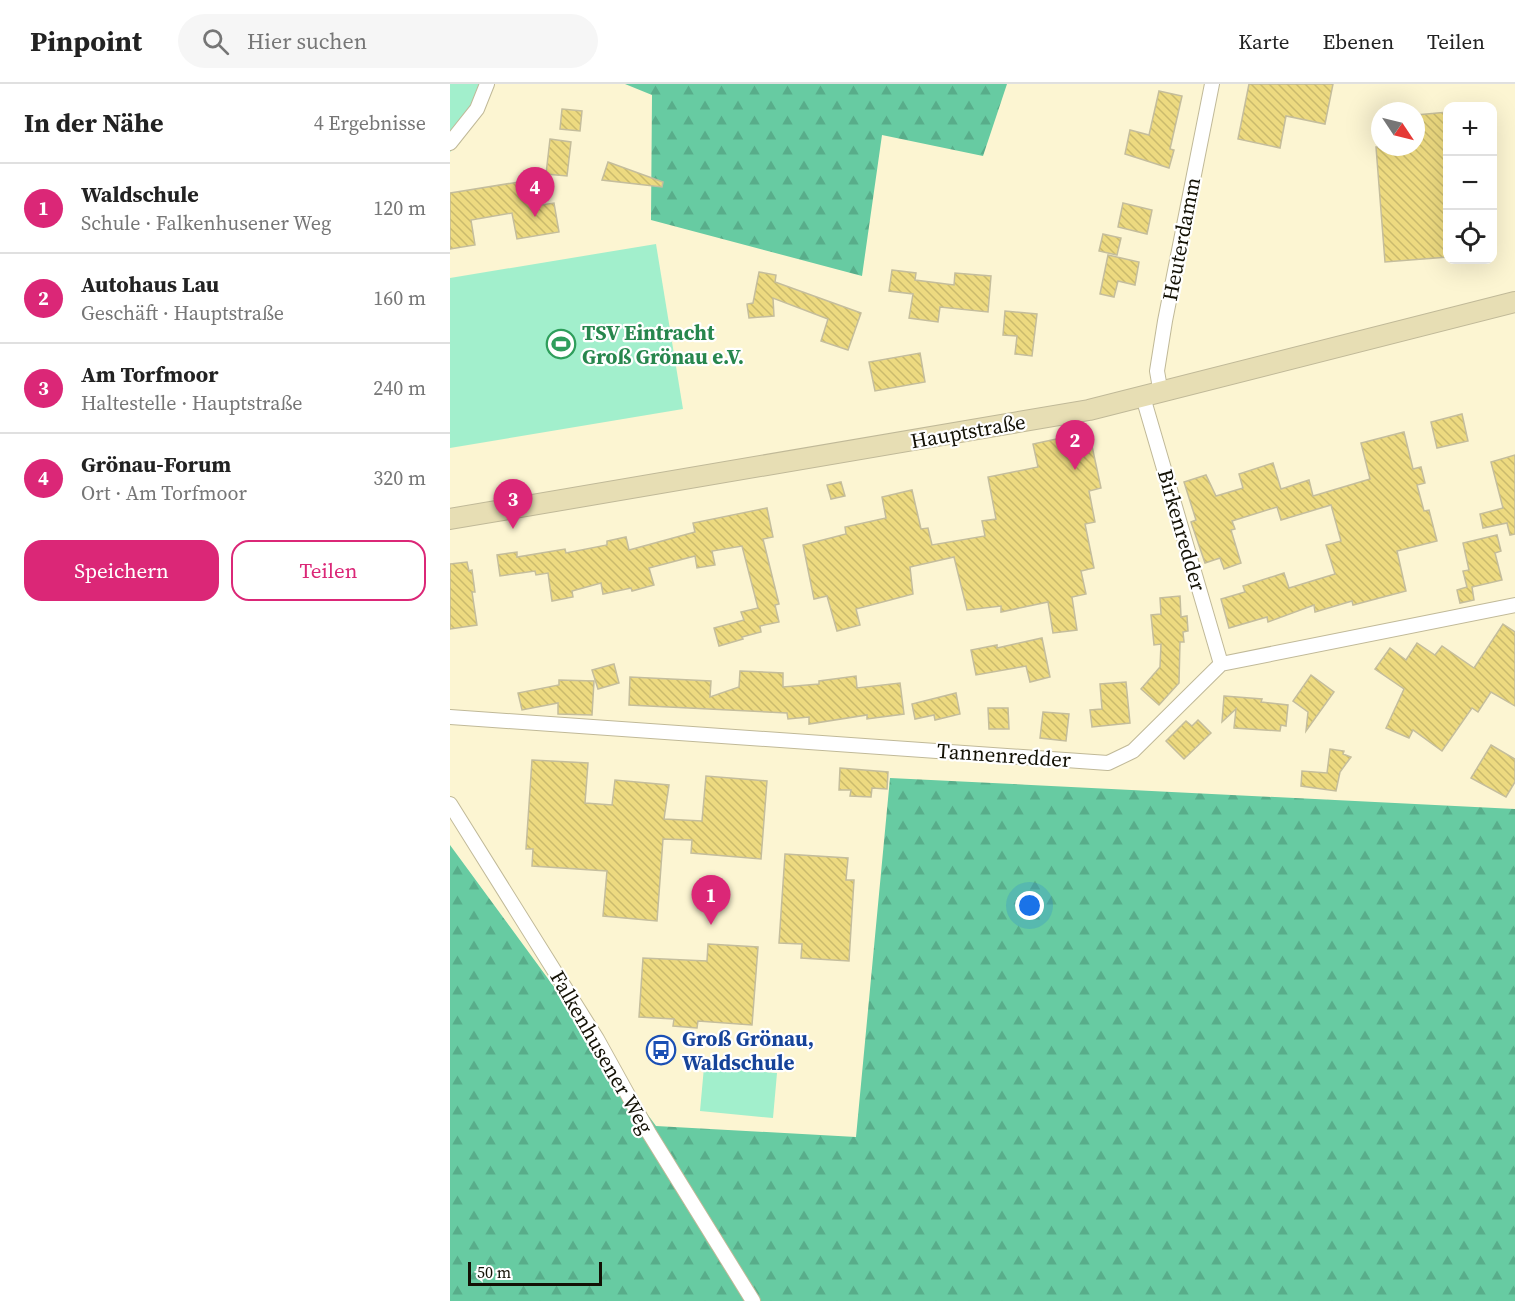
<!DOCTYPE html>
<html lang="de">
<head>
<meta charset="utf-8">
<style>
  :root { --surface:#fff; --page:#f6f6f6; --text:#222; --muted:#767676; --line:#e0e0e0; --accent:#db2777 }
  body { margin:0; font-family:"Source Serif 4",serif; background:var(--page); color:var(--text) }
  .controls { position:absolute; right:18px; top:18px; display:grid; overflow:hidden; border-radius:12px; box-shadow:0 6px 24px #0002 }
  .controls button { width:54px; height:54px; display:grid; place-items:center; padding:0; border:0; border-bottom:2px solid var(--line); background:var(--surface); color:var(--text); font:30px sans-serif }
  .compass { position:absolute; left:921px; top:18px; width:54px; height:54px; border-radius:50%; background:var(--surface); box-shadow:0 6px 24px #0002; rotate:125deg }
  .scale { position:absolute; left:18px; bottom:15px; width:134px; box-sizing:border-box; padding-left:6px; border:3px solid #131105; border-top:0; font-size:16px; line-height:21px; white-space:nowrap; color:#131105; -webkit-text-stroke:4px #fff; paint-order:stroke }
  .you { position:absolute; left:580px; top:822px; width:21px; height:21px; margin:-15px; border:4px solid #fff; border-radius:50%; background:#1a73e8; box-shadow:0 0 0 9px #1a73e833 }
  .badge { display:grid; place-items:center; width:39px; height:39px; border-radius:50%; background:var(--accent); color:#fff; font-size:20px; font-weight:700 }
  .pin { position:absolute; translate:-50% -50px; filter:drop-shadow(0 2px 3px #0008) }
  .pin::after { content:''; position:absolute; top:32px; width:21px; height:18px; background:inherit; clip-path:polygon(0 0,100% 0,50% 100%) }
  .list { margin:0; padding:0; list-style:none }
  h2 { display:flex; justify-content:space-between; align-items:center; height:78px; margin:0; padding:0 24px; font-size:26px }
  h2 small { font-size:20px; font-weight:400; color:var(--muted) }
  .list li { display:grid; grid-template-columns:39px 1fr auto; gap:18px; align-items:center; box-sizing:border-box; height:90px; padding:0 24px; border-top:2px solid var(--line) }
  .list b { display:block; font-size:22px; white-space:nowrap }
  .list p { margin:0; font-size:20px; white-space:nowrap; color:var(--muted) }
  .list em { font-size:20px; font-style:normal; color:var(--muted) }
  .actions { display:flex; gap:12px; padding:18px 24px }
  .actions a { flex:1; padding:14px 0; border:2px solid var(--accent); border-radius:18px; text-align:center; font-size:21px; color:var(--accent) }
  .actions .main { background:var(--accent); color:#fff }
  .icon { flex:none; width:33px; height:33px; fill:none; stroke:currentColor; stroke-width:2; stroke-linecap:round; stroke-linejoin:round }
  .map { position:relative; flex:none; width:1065px; height:1217px; overflow:hidden }
  header { display:flex; align-items:center; gap:36px; box-sizing:border-box; height:84px; padding:0 30px; background:var(--surface); border-bottom:2px solid var(--line) }
  header strong { font-size:28px }
  nav { display:flex; gap:33px; margin-inline-start:auto; font-size:21px }
  .search { width:420px; height:54px; background:var(--page); display:flex; align-items:center; gap:15px; box-sizing:border-box; padding:0 21px; border-radius:33px; color:var(--muted); font-size:22px }
  main { display:flex }
  aside { flex:1; background:var(--surface) }
  .map>svg:first-child { display:block }
  .green { fill:#a2efcc }
  .forest { fill:url(#forest-firs) }
  .building { fill:url(#building-back-hatch); stroke:#c4bd9c; stroke-width:1.5 }
  .lines { fill:none; stroke-linecap:round; stroke-linejoin:round }
  .street-casing { stroke:#c0b998; stroke-width:16 }
  .secondary-casing { stroke:#c0b998; stroke-width:22 }
  .street { stroke:#fff; stroke-width:14 }
  .secondary { stroke:#e7deb4; stroke-width:20 }
  .labels { text-anchor:middle; dominant-baseline:central; stroke-width:4.5; stroke-linejoin:round; paint-order:stroke }
  .street-label { font-size:21px; fill:#131105; stroke:#fff }
  .leisure-label { font-size:21px; font-weight:bold; fill:#27864d; stroke:#fff; text-anchor:start }
  .transit-label { font-size:21px; font-weight:bold; fill:#164399; stroke:#fff; text-anchor:start }
</style>
</head>
<body>
<header>
<strong>Pinpoint</strong>
<div class="search"><svg class="icon" aria-label="search" viewBox="0 0 24 24"><circle cx="10" cy="10" r="6"/><path d="M15 15l6 6"/></svg>Hier suchen</div>
<nav><a>Karte</a><a>Ebenen</a><a>Teilen</a></nav>
</header>
<main>
<aside>
<h2>In der Nähe<small>4 Ergebnisse</small></h2>
<ul class="list">
<li><span class="badge">1</span><div><b>Waldschule</b><p>Schule · Falkenhusener Weg</p></div><em>120 m</em></li>
<li><span class="badge">2</span><div><b>Autohaus Lau</b><p>Geschäft · Hauptstraße</p></div><em>160 m</em></li>
<li><span class="badge">3</span><div><b>Am Torfmoor</b><p>Haltestelle · Hauptstraße</p></div><em>240 m</em></li>
<li><span class="badge">4</span><div><b>Grönau-Forum</b><p>Ort · Am Torfmoor</p></div><em>320 m</em></li>
</ul>
<div class="actions"><a class="main">Speichern</a><a>Teilen</a></div>
</aside>
<div class="map">
<svg width="1065" height="1217" viewBox="0 0 1065 1217">
  <defs>
    <pattern id="forest-firs" width="22" height="20" patternUnits="userSpaceOnUse" patternTransform="scale(1.5)"><rect width="22" height="20" fill="#67cba2"/><path d="M5 1l3.5 6h-7zM16 11l3.5 6h-7z" fill="#58ad8a"/></pattern>
    <pattern id="building-back-hatch" width="6" height="6" patternUnits="userSpaceOnUse" patternTransform="scale(1.5)"><rect width="6" height="6" fill="#edda80"/><path d="M-1 5l2 2M0 0l6 6M5-1l2 2" fill="none" stroke="#caba6d"/></pattern>
  </defs>
  <rect width="100%" height="100%" fill="#fcf5d2"/>
  <g class="green">
    <path d="M0 0H38L10 59 0 68Z"/>
    <path d="M206 160 233 325 0 364V194Z"/>
    <path d="M254 983 327 989 323 1034 250 1027Z"/>
  </g>
  <g class="forest">
    <path d="M175 0H557L533 72 432 51 412 192 201 136 202 11Z"/>
    <path d="M440 694 1065 725V1217H0V761L206 1042 406 1053Z"/>
  </g>
  <g class="building">
    <path d="M799 0H883L875 40 836 32 830 64 788 55Z"/>
    <path d="M709 7 732 12 720 65 724 66 719 84 675 70 680 46 699 51Z"/>
    <path d="M112 25 132 27 130 47 110 45Z"/>
    <path d="M998 28V173L935 178 926 63H966V31Z"/>
    <path d="M100 55 121 58 117 92 96 90Z"/>
    <path d="M158 78 213 98 212 103 152 96Z"/>
    <path d="M81 96 85 122 104 119 109 148 67 155 62 129 21 136 25 161 0 165V109Z"/>
    <path d="M673 119 702 126 697 150 668 143Z"/>
    <path d="M653 150 671 154 667 171 649 167Z"/>
    <path d="M658 171 689 178 685 201 668 197 664 213 650 210Z"/>
    <path d="M442 186 466 189 465 196 504 201 505 189 541 192 538 228 490 223 488 238 459 234 463 210 439 207Z"/>
    <path d="M309 188 326 191 325 198 411 229 398 266 371 257 378 235 323 214 324 232 299 234 297 220 303 219Z"/>
    <path d="M555 227 587 230 582 272 565 270 567 252 553 251Z"/>
    <path d="M470 269 475 298 425 307 419 278Z"/>
    <path d="M1012 330 1018 357 987 364 981 338Z"/>
    <path d="M639 348 651 404 639 407 645 438 635 440 644 484 631 487 636 510 622 513 627 546 603 549 598 518 551 528V522L517 526 504 473 460 483 463 510 406 525 410 541 387 547 377 512 364 515 353 461 396 450 395 443 436 434 432 413 462 406 471 445 478 444 482 461 535 452 532 437 546 435 538 393 588 383 583 360Z"/>
    <path d="M954 348 963 385 971 383 975 399 967 401 974 427 979 426 987 457 947 467 956 507 903 521 902 517 865 528 864 521 818 538 817 533 779 544 771 515 795 508 793 502 834 489 839 504 885 490 876 461 891 457 881 421 831 436 827 423 782 437 785 445 781 446 791 479 774 485 770 474 755 479 741 438 746 436 734 398 756 391 766 412 793 404 789 390 823 379 831 405 859 396 863 412 920 395 911 359Z"/>
    <path d="M1065 371V450L1060 451 1057 439 1033 444 1030 430 1053 424 1041 378Z"/>
    <path d="M391 398 395 412 381 415 377 401Z"/>
    <path d="M317 424 323 453 313 455 329 520 325 521 329 538 310 542 311 548 292 553 293 555 269 562 264 544 294 536 291 528 308 524 292 462 262 467 265 481 247 484 245 472 199 484 204 501 182 507 181 504 153 510 151 499 122 507 123 513 102 517 98 489 86 491 85 487 50 492 47 471 67 468V473L115 465 116 469 157 461V457L176 453 179 466 245 448 243 439Z"/>
    <path d="M1047 451 1051 467 1045 469 1052 496 1022 503 1024 516 1010 519 1007 506 1017 503 1013 487 1019 486 1013 459Z"/>
    <path d="M17 478 19 487 22 486 25 508H22L27 541 0 545V480Z"/>
    <path d="M730 512 731 533 737 532 738 547 733 548 734 558H730L729 599 709 621 691 605 710 583 711 560 704 561 701 531 711 530 710 514Z"/>
    <path d="M1053 540 1065 548V622L1041 608 1028 628 1022 624 992 667 963 646 959 654 936 644 954 605 925 585 940 564 956 576 967 559 985 571 992 562 1024 584Z"/>
    <path d="M592 554 600 593 580 598 576 582 526 591 521 566 547 561V564Z"/>
    <path d="M164 580 169 599 148 605 142 586Z"/>
    <path d="M290 587 333 589V603L369 600V597L406 592 407 604 450 599 454 630 417 635V631L359 640V633L338 635 337 629 179 621 180 593 261 597 260 613 289 603Z"/>
    <path d="M861 591 884 608 856 647 858 628 843 617Z"/>
    <path d="M109 596 144 597 142 631 108 630V619L72 626 68 609 109 601Z"/>
    <path d="M676 598 680 639 642 643 640 626 652 625 650 600Z"/>
    <path d="M506 609 510 630 485 636 484 631 465 635 462 620Z"/>
    <path d="M774 612 812 615 811 618 838 621 836 642 831 641 830 647 784 644 786 625 772 638Z"/>
    <path d="M538 624H558L559 645H539Z"/>
    <path d="M593 628 619 630 616 657 590 654Z"/>
    <path d="M748 636 761 649 734 675 716 657 736 637 742 642Z"/>
    <path d="M1041 661 1065 675V698L1056 713 1021 694Z"/>
    <path d="M880 665 894 667 893 670 901 673 890 688 886 707 851 702 852 687 877 689Z"/>
    <path d="M82 676 138 679 135 719 162 721 165 696 219 701 214 735 252 737 256 692 317 697 311 775 241 769 242 756 213 755 207 837 153 832 157 787 82 782 83 765H76Z"/>
    <path d="M390 684 438 688 437 705 422 704 421 713 400 712 401 706H389Z"/>
    <path d="M335 770 398 774 396 796H404L399 877 351 874 352 860 329 859Z"/>
    <path d="M258 860 308 863 302 941 248 937 247 944 223 942 224 935 189 933 193 874 257 877Z"/>
  </g>
  <g class="lines">
    <g class="street-casing">
      <g id="street">
        <path d="M0 59 27 25 37 0"/>
        <path d="M711 310 707 287 715 237 762 0"/>
        <path d="M693 313 771 580"/>
        <path d="M0 633 658 679 683 667 771 580 1065 521"/>
        <path d="M0 720 147 955 199 1049 303 1217"/>
      </g>
    </g>
    <g class="secondary-casing">
      <path id="secondary" d="M0 435 639 326 1065 218"/>
    </g>
    <use href="#street" class="street"/>
    <use href="#secondary" class="secondary"/>
  </g>
  <defs>
    <g id="stadium-ring" transform="scale(1.5)"><circle r="9.5" fill="#fff" stroke="#2e9e5b" stroke-width="1.5"/><path d="M0-5a6.5 5 0 1 0 0 10a6.5 5 0 1 0 0-10ZM-3.5-1.8h7v3.6h-7Z" fill="#2e9e5b"/></g>
    <g id="bus-ring" transform="scale(1.5)"><circle r="9.5" fill="#fff" stroke="#1a4fb4" stroke-width="1.5"/><path d="M-5-6H5V4H4V6H2V4H-2V6H-4V4H-5ZM-3.5-4V0h7V-4ZM-3.5 1.2v1.5H-2V1.2ZM2 1.2v1.5H3.5V1.2Z" fill="#1a4fb4"/></g>
  </defs>
  <g fill-rule="evenodd">
    <use href="#stadium-ring" x="111" y="260"/>
    <use href="#bus-ring" x="211" y="966"/>
  </g>
  <g class="labels">
    <g class="street-label">
      <text transform="translate(731 155) rotate(-79)">Heuterdamm</text>
      <text transform="translate(518 347) rotate(-10)">Hauptstraße</text>
      <text transform="translate(732 446) rotate(74)">Birkenredder</text>
      <text transform="translate(554 671) rotate(4)">Tannenredder</text>
      <text transform="translate(152 968) rotate(60)">Falkenhusener Weg</text>
    </g>
    <g class="leisure-label">
      <text x="132" y="248">TSV Eintracht<tspan x="132" dy="24">Groß Grönau e.V.</tspan></text>
    </g>
    <g class="transit-label">
      <text x="232" y="954">Groß Grönau,<tspan x="232" dy="24">Waldschule</tspan></text>
    </g>
  </g>
</svg>
<div class="controls">
<button>+</button>
<button>−</button>
<button><svg class="icon" aria-label="locate" viewBox="0 0 24 24"><circle cx="12" cy="12" r="6"/><path d="M12 2v4M12 18v4M2 12h4M18 12h4"/></svg></button>
</div>
<svg class="compass" viewBox="-18 -18 36 36"><path d="M0-13l5 13h-10z" fill="#e53935"/><path d="M0 13l5-13h-10z" fill="#767676"/></svg>
<div class="scale">50 m</div>
<div class="you"></div>
<div class="pin badge" style="left:261px;top:841px">1</div>
<div class="pin badge" style="left:625px;top:386px">2</div>
<div class="pin badge" style="left:63px;top:445px">3</div>
<div class="pin badge" style="left:85px;top:133px">4</div>
</div>
</main>
</body>
</html>
